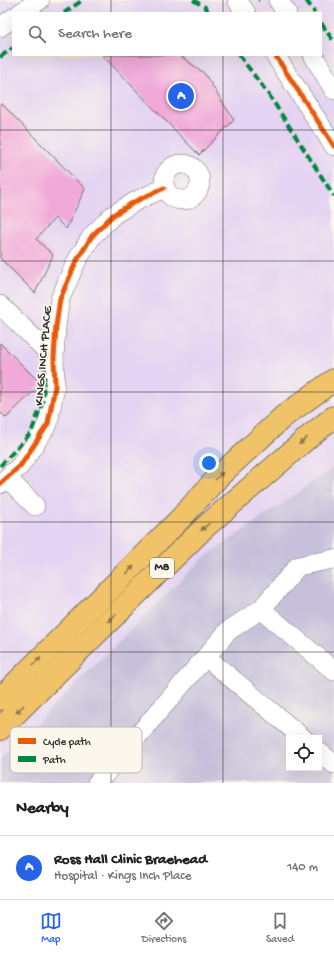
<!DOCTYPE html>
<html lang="en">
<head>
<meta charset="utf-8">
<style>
  :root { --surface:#fff; --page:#f6f6f6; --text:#202124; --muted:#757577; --line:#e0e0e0; --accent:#2563eb }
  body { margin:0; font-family:"Gochi Hand",sans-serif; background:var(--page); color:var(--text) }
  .controls { position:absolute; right:12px; bottom:12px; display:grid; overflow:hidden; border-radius:0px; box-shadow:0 4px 16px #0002 }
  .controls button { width:36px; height:36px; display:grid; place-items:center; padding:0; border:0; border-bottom:1px solid var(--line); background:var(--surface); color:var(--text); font:20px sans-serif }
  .you { position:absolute; left:209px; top:463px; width:14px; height:14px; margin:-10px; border:3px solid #fff; border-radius:50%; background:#1a73e8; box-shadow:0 0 0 6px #1a73e833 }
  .badge { display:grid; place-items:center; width:26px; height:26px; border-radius:50%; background:var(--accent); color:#fff; font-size:13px; font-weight:700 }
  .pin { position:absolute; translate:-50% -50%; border:2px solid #fff; box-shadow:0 1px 4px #0006 }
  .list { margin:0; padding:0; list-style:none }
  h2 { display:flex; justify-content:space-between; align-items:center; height:52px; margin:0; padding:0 16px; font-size:17px }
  h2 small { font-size:13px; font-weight:400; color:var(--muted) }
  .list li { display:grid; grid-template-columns:26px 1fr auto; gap:12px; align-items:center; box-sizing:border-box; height:64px; padding:0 16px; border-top:1px solid var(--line) }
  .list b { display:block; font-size:15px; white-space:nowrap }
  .list p { margin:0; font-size:13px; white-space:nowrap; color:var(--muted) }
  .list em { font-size:13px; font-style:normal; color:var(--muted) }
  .icon { flex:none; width:22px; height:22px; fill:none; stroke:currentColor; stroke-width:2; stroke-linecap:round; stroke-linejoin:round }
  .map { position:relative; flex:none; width:334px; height:783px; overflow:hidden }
  .search { position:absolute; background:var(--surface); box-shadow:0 4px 16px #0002; left:12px; right:12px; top:12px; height:44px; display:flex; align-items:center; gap:10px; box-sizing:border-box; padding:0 14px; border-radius:0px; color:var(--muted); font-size:15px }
  .sheet { height:116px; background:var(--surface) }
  nav { display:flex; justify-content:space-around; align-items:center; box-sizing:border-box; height:56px; border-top:1px solid var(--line); background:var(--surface); font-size:11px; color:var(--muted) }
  nav a { display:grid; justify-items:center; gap:2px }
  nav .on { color:var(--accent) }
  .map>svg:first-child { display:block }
  .built { fill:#e4d3f2; fill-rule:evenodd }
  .industrial { fill:#c6c0da; fill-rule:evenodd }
  .building { fill:#f0a9d8 }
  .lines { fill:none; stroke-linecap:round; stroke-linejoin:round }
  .minor-casing { stroke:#716c64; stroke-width:20 }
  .highway-casing { stroke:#716c64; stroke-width:24 }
  .minor { stroke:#fff; stroke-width:19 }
  .highway { stroke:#f1c369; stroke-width:22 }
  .quiet { stroke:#00873e; stroke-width:4; stroke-dasharray:8 4; stroke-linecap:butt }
  .cycleway-casing { stroke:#fbf7ec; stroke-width:8 }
  .cycleway { stroke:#e8590c; stroke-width:5 }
  .oneway { fill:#8e774a }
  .grid { fill:none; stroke:#2b2b2b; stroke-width:1; stroke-opacity:0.55 }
  .labels { text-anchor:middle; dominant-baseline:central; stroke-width:3.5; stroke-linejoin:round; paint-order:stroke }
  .shield { fill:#fbf7ec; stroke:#696865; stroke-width:1 }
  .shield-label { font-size:12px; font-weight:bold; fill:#2b2b2b }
  .street-label { font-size:13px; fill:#2b2b2b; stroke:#fbf7ec }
  .key { fill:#fbf7ec; stroke:#bdbab2; stroke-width:1 }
  .key-label { font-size:11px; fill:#2b2b2b }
</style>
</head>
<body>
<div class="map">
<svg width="334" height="783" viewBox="0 0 334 783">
  <rect width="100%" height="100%" fill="#fbf7ec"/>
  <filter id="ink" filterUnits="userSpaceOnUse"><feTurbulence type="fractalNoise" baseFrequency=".025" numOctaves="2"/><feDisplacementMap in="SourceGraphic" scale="8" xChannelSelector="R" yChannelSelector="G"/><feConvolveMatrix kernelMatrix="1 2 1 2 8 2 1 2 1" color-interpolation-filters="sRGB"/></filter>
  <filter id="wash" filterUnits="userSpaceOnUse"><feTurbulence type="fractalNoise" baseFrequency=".012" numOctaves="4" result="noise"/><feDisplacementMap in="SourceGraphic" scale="16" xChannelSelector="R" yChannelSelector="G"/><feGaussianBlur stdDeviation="0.9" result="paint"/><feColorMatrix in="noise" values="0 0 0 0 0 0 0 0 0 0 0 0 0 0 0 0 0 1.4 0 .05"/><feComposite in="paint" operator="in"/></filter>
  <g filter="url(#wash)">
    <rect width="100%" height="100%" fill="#f4e6ce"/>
    <path class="built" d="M0 0H334V467L202 559 0 759ZM13 13H321V55H13Z"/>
    <path class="industrial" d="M334 467V783H0V759L202 559ZM289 738H319V768H289Z"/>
    <g id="blocks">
      <g class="building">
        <path d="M102 55H179L204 73 234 120 199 155Z"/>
        <path d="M2 104 85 189 66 229 55 218 36 239 53 255 35 293 0 258V105Z"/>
        <path d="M0 343 41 384 6 418 0 412Z"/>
      </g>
    </g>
  </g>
  <g filter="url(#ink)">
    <use href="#blocks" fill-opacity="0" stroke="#716c64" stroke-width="1"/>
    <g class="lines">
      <g class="minor-casing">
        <g id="minor">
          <path d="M237 0 246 13"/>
          <path d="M278 0 287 13"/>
          <path d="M20 13 40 0"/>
          <path d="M0 27 13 18"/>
          <path d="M275 55 334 146"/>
          <path d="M313 55 334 90"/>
          <circle cx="182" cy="182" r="18"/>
          <path d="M0 305 54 358"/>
          <path d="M7 478 35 506"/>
          <path d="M0 484 20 466 48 424 55 386 54 358 56 326 60 299 76 262 92 236 113 215 136 201 164 188"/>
          <path d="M261 609 298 566 334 559"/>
          <path d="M206 657 303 738"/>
          <path d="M319 752 334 764"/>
          <path d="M97 783 228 631 261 609 334 671"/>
        </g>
      </g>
      <g class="highway-casing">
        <g id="highway">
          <path d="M0 699 181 518 219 476 284 416 334 380"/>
          <path d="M0 729 106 624 205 527 311 435 334 417"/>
        </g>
      </g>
      <use href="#minor" class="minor"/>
      <use href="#highway" class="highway"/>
      <g class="quiet">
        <path d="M193 0 205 7 209 13"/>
        <path d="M258 0H259"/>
        <path d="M306 0 315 13"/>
        <path d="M64 13 83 0"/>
        <path d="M321 23 334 42"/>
        <path d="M239 55 269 95 334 196"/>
        <path d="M0 57 13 48"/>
        <path d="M0 466 31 433 43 401 46 351"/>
      </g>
      <g class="cycleway-casing">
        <g id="cycleway">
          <path d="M275 55 334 146"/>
          <path d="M0 484 20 466 48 424 55 386 54 358 56 326 60 299 76 262 92 236 113 215 136 201 164 188"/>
        </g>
      </g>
      <use href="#cycleway" class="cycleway"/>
    </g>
    <defs><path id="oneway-solid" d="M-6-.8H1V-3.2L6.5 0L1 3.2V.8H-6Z"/></defs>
    <g class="oneway">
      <use href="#oneway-solid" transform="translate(303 441) rotate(139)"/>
      <use href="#oneway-solid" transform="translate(219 476) rotate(-45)"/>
      <use href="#oneway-solid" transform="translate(205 527) rotate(138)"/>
      <use href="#oneway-solid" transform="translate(130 570) rotate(-45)"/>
      <use href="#oneway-solid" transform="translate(112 618) rotate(136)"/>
      <use href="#oneway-solid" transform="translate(37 661) rotate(-46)"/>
      <use href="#oneway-solid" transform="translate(20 709) rotate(135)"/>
    </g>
  </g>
  <path class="grid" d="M111 0V13M223 0V13M111 55V783M223 55V783M0 130H334M0 261H334M0 392H334M0 522H334M0 652H334"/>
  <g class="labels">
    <rect class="shield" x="150" y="558" width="24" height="20" rx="3"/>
    <g class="shield-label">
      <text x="162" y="568">M8</text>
    </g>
    <g class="street-label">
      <text transform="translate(44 356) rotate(-85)">KINGS INCH PLACE</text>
    </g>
  </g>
  <rect x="10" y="727" width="132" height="46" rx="6" class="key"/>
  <rect x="18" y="738" width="18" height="6" fill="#e8590c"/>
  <rect x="18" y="756" width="18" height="6" fill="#00873e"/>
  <g class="key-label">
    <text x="43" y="745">Cycle path</text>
    <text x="43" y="763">Path</text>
  </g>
</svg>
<div class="controls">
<button><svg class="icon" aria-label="locate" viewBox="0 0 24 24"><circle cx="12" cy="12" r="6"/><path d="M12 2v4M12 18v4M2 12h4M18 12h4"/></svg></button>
</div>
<div class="you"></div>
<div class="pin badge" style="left:181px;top:96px">A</div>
<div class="search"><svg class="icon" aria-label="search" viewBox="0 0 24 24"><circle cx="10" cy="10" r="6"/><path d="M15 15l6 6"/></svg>Search here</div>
</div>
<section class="sheet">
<h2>Nearby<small></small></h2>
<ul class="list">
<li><span class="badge">A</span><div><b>Ross Hall Clinic Braehead</b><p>Hospital · Kings Inch Place</p></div><em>140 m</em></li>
</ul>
</section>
<nav>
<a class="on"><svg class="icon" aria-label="map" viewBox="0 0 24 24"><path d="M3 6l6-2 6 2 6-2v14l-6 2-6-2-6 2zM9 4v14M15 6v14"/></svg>Map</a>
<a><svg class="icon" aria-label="directions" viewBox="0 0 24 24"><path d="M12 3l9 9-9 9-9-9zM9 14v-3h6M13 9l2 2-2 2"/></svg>Directions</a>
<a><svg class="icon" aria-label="saved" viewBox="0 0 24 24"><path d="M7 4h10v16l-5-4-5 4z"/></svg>Saved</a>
</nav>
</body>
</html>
